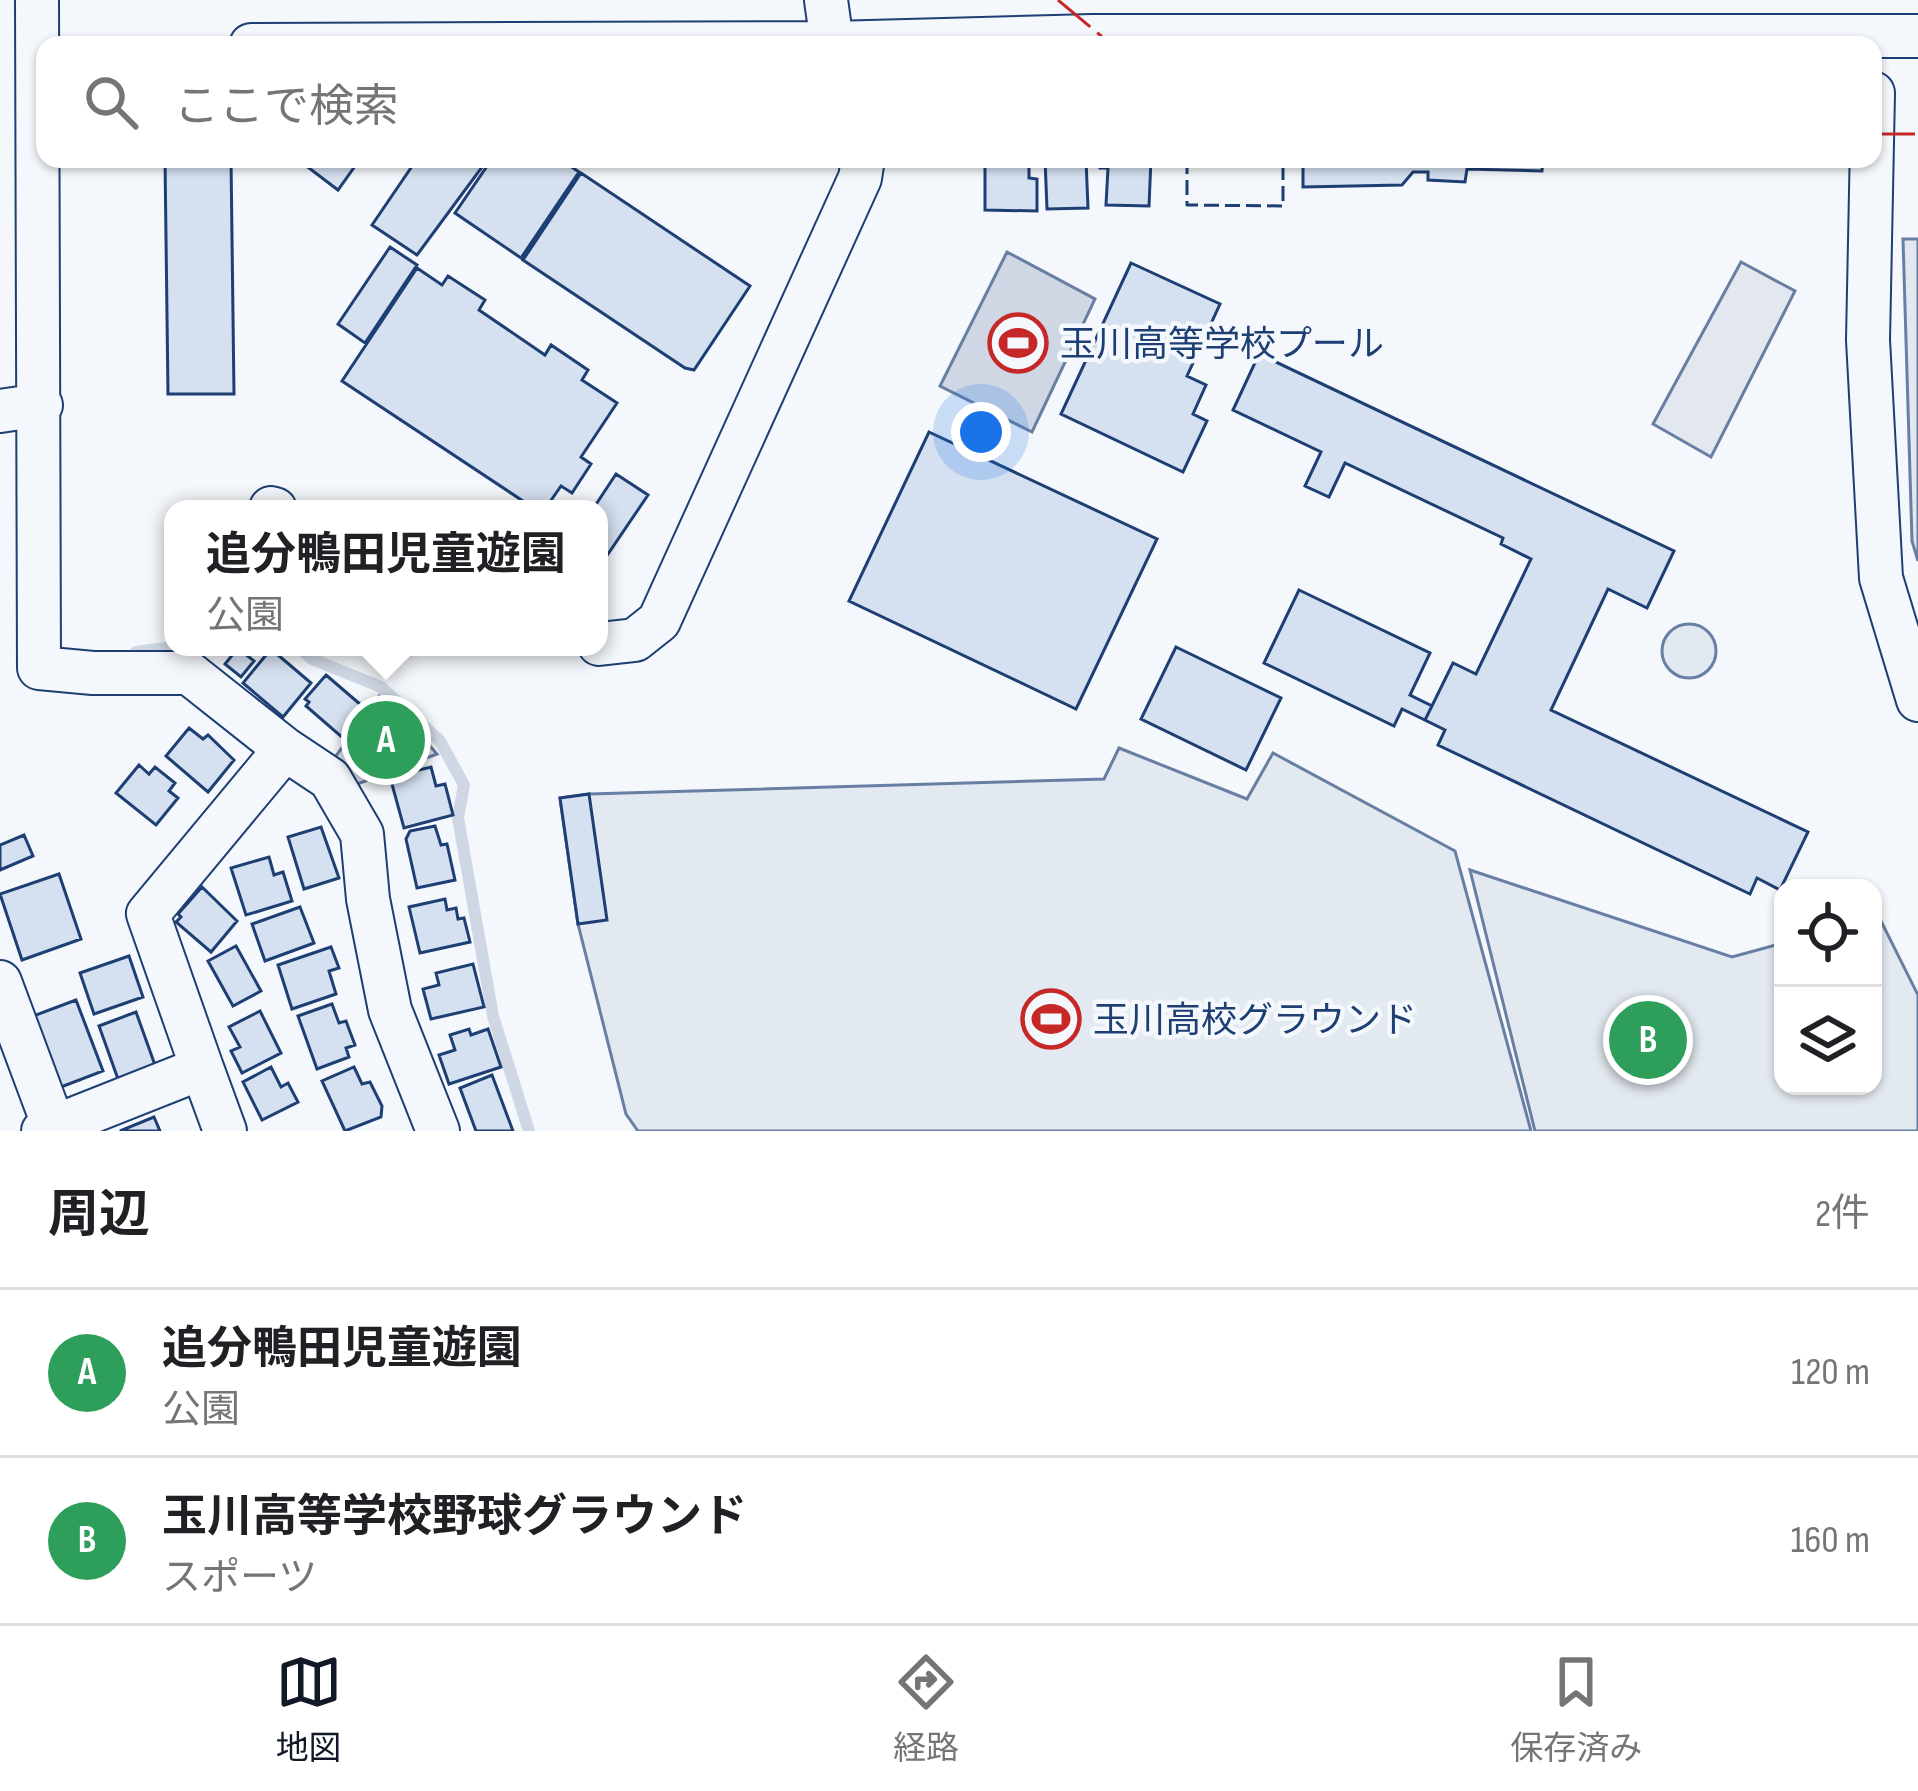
<!DOCTYPE html>
<html lang="ja">
<head>
<meta charset="utf-8">
<style>
	:root { --surface:#fff; --page:#f6f6f6; --text:#202124; --muted:#757577; --line:#e0e0e0; --accent:#111827 }
	body { margin:0; font-family:"Sofia Sans Condensed","Noto Sans JP",sans-serif; background:var(--page); color:var(--text) }
	.controls { position:absolute; right:36px; bottom:36px; display:grid; overflow:hidden; border-radius:24px; box-shadow:0 3px 9px #0004 }
	.controls button { width:108px; height:108px; display:grid; place-items:center; padding:0; border:0; border-bottom:3px solid var(--line); background:var(--surface); color:var(--text); font:60px sans-serif }
	.you { position:absolute; left:981px; top:432px; width:42px; height:42px; margin:-30px; border:9px solid #fff; border-radius:50%; background:#1a73e8; box-shadow:0 0 0 18px #1a73e833 }
	.badge { display:grid; place-items:center; width:78px; height:78px; border-radius:50%; background:var(--accent); color:#fff; font-size:39px; font-weight:700 }
	.pin { position:absolute; translate:-50% -50%; border:6px solid #fff; box-shadow:0 3px 12px #0006 }
	.popup { position:absolute; left:164px; top:500px; width:444px; height:156px; box-sizing:border-box; display:grid; place-content:center; border-radius:24px; background:var(--surface); filter:drop-shadow(0 3px 9px #0005); font-size:39px; white-space:nowrap; color:var(--muted) }
	.popup b { font-size:45px; color:var(--text) }
	.popup::after { content:''; position:absolute; left:50%; top:100%; margin-left:-24px; border:24px solid transparent; border-top-color:var(--surface) }
	.list { margin:0; padding:0; list-style:none }
	h2 { display:flex; justify-content:space-between; align-items:center; height:156px; margin:0; padding:0 48px; font-size:51px }
	h2 small { font-size:39px; font-weight:400; color:var(--muted) }
	.list li { display:grid; grid-template-columns:78px 1fr auto; gap:36px; align-items:center; box-sizing:border-box; height:168px; padding:0 48px; border-top:3px solid var(--line) }
	.list b { display:block; font-size:45px; white-space:nowrap }
	.list p { margin:0; font-size:39px; white-space:nowrap; color:var(--muted) }
	.list em { font-size:39px; font-style:normal; color:var(--muted) }
	.icon { flex:none; width:66px; height:66px; fill:none; stroke:currentColor; stroke-width:2; stroke-linecap:round; stroke-linejoin:round }
	.map { position:relative; flex:none; width:1918px; height:1131px; overflow:hidden }
	.search { position:absolute; background:var(--surface); box-shadow:0 3px 9px #0004; left:36px; right:36px; top:36px; height:132px; display:flex; align-items:center; gap:30px; box-sizing:border-box; padding:0 42px; border-radius:24px; color:var(--muted); font-size:45px }
	.sheet { height:492px; background:var(--surface) }
	nav { display:flex; justify-content:space-around; align-items:center; box-sizing:border-box; height:168px; border-top:3px solid var(--line); background:var(--surface); font-size:33px; color:var(--muted) }
	nav a { display:grid; justify-items:center; gap:6px }
	nav .on { color:var(--accent) }
	.map>svg:first-child { display:block }
	.green { fill:#e3e9f0; stroke:#687fa3; stroke-width:3 }
	.parking { fill:#e3e8f0; stroke:#687fa3; stroke-width:3 }
	.water { fill:#cfd7e4; stroke:#687fa3; stroke-width:3 }
	.lines { fill:none; stroke-linecap:round; stroke-linejoin:round }
	.stream { stroke:#cfd7e4; stroke-width:12 }
	.building { fill:#d5e0f0; stroke:#1d3f73; stroke-width:3 }
	.minor-casing { stroke:#1d3f73; stroke-width:46 }
	.minor { stroke:#f4f7fb; stroke-width:42 }
	.fence { stroke:#1d3f73; stroke-width:3; stroke-dasharray:15 6; stroke-linecap:butt }
	.power { stroke:#c62828; stroke-width:3; stroke-dasharray:42 9 6 9; stroke-linecap:butt }
	.labels { text-anchor:middle; stroke-width:9; stroke-linejoin:round; paint-order:stroke }
	.poi-label { font-size:36px; fill:#1d3f73; stroke:#f4f7fb; text-anchor:start }
</style>
</head>
<body>
<div class="map">
<svg width="1918" height="1131" viewBox="0 0 1918 1131">
	<rect width="100%" height="100%" fill="#f4f7fb"/>
	<path class="green" d="M1662 651a27 27 0 1 1 54 0a27 27 0 1 1-54 0Z
		M379 696 412 725 437 754 352 786 331 763Z
		M1119 748 1247 799 1273 753 1455 851 1531 1131H638L626 1114 578 924 560 798 589 794 1104 779Z
		M1470 870 1732 957 1783 943V1086H1873V919L1879 917 1918 995V1131H1535Z"/>
	<path class="parking" d="M1903 239H1918V561L1912 541Z
		M1741 262 1795 291 1711 457 1653 424Z"/>
	<path class="water" d="M1007 252 1095 299 1032 432 940 386Z"/>
	<g class="lines">
		<path class="stream" d="M298 647 312 659 381 687 440 741 464 785 458 818 493 1016 529 1131
			M136 652 173 647"/>
	</g>
	<path class="building" d="M165 159H231L234 394H168Z
		M303 159H360L338 190 301 162Z
		M417 159H488L417 255 372 225Z
		M492 159H560L579 172 521 258 455 213Z
		M985 159 1029 162V178L1037 179V211L985 210Z
		M1045 159H1086L1088 208 1047 209Z
		M1100 159H1151L1149 206 1106 205 1108 168H1100Z
		M1303 159H1543L1542 171 1467 169 1465 182 1428 180V172H1413L1402 185 1303 187Z
		M581 173 750 286 694 370 685 368 523 260Z
		M390 247 417 265 365 343 338 324Z
		M1131 263 1220 304 1187 376 1206 385 1193 414 1207 421 1183 472 1061 414Z
		M417 268 442 285 448 276 485 300 479 310 545 355 551 345 588 370 582 380 617 403 581 457 591 464 572 493 561 486 545 509H535L342 381Z
		M1259 354 1674 551 1647 608 1608 589 1551 710 1808 832 1780 890 1757 878 1750 894 1438 745 1445 730 1425 720 1453 663 1476 674 1531 559 1501 544 1503 538 1345 463 1329 497 1305 486 1321 452 1233 410Z
		M929 432 1157 539 1076 709 849 601Z
		M616 474 648 495 606 557 599 552V509H593Z
		M1299 590 1430 653 1410 695 1432 706 1425 720 1402 709 1394 726 1264 663Z
		M1176 647 1281 698 1246 770 1141 719Z
		M238 648 254 661 241 677 225 664Z
		M271 649 311 683 283 717 243 683Z
		M326 675 368 711 344 739 306 706 309 702 305 699Z
		M189 728 203 739 208 735 234 760 208 792 166 756Z
		M139 765 149 774 155 767 175 783 169 791 178 798 156 825 116 793Z
		M431 767 436 786 445 784 453 815 404 828 390 777Z
		M589 794 607 920 578 924 560 798Z
		M435 826 441 845 447 844 455 880 417 888 406 839 410 831Z
		M321 827 339 878 304 889 288 837Z
		M24 835 33 856 0 870V845Z
		M269 857 274 875 283 872 292 901 246 915 231 868Z
		M59 874 81 939 22 960 0 894Z
		M202 887 237 921 211 952 176 922 181 917 178 914Z
		M445 899 447 910 456 908 458 919 464 918 470 942 420 953 409 907Z
		M300 907 314 943 265 961 252 924Z
		M236 946 261 991 233 1006 208 961Z
		M331 947 339 968 329 971 336 994 292 1009 278 965Z
		M129 956 143 997 94 1014 80 973Z
		M473 964 484 1007 431 1019 423 989 439 985 436 973Z
		M76 1000 103 1071 61 1087 33 1016Z
		M332 1004 339 1023 346 1021 355 1045 346 1048 349 1057 317 1069 298 1016Z
		M260 1011 281 1053 242 1073 231 1051 240 1047 229 1027Z
		M136 1012 155 1065 118 1079 99 1026Z
		M469 1029 471 1035 488 1029 501 1067 449 1084 439 1055 455 1050 450 1035Z
		M271 1067 281 1087 288 1083 298 1102 262 1120 243 1082Z
		M354 1067 362 1084 370 1082 382 1106 381 1117 345 1131 322 1081Z
		M492 1075 513 1131H476L460 1088Z
		M154 1117 160 1131H120Z"/>
	<g class="lines">
		<g class="minor-casing">
			<path id="minor" d="M37 0 39 668 93 673H189L285 749 330 779 362 834 368 899 390 1010 438 1131
				M826 0 832 43
				M251 45 832 43 1092 36H1918
				M1873 93 1868 340 1881 578 1918 700
				M0 411 41 405
				M271 508 275 509
				M599 644 635 640 659 621 860 178 863 159
				M0 982 54 1127
				M202 1068 148 914 285 749
				M43 1131 202 1068 225 1131"/>
		</g>
		<use href="#minor" class="minor"/>
		<path class="fence" d="M1187 159V205L1283 206V159"/>
		<path class="power" d="M1058 0 1112 45
			M1873 134H1918"/>
	</g>
	<defs>
		<g id="stadium-ring" transform="scale(3)"><circle r="9.5" fill="#f4f7fb" stroke="#c62828" stroke-width="1.5"/><path d="M0-5a6.5 5 0 1 0 0 10a6.5 5 0 1 0 0-10ZM-3.5-1.8h7v3.6h-7Z" fill="#c62828"/></g>
	</defs>
	<g fill-rule="evenodd">
		<use href="#stadium-ring" x="1018" y="343"/>
		<use href="#stadium-ring" x="1051" y="1019"/>
	</g>
	<g class="labels">
		<g class="poi-label">
			<text x="1060" y="356">玉川高等学校プール</text>
			<text x="1093" y="1032">玉川高校グラウンド</text>
		</g>
	</g>
</svg>
<div class="controls">
<button><svg class="icon" aria-label="locate" viewBox="0 0 24 24"><circle cx="12" cy="12" r="6"/><path d="M12 2v4M12 18v4M2 12h4M18 12h4"/></svg></button>
<button><svg class="icon" aria-label="layers" viewBox="0 0 24 24"><path d="M12 4l9 5-9 5-9-5zM3 14l9 5 9-5"/></svg></button>
</div>
<div class="you"></div>
<div class="pin badge" style="left:386px;top:740px;background:#2e9e5b">A</div>
<div class="popup"><b>追分鴨田児童遊園</b>公園</div>
<div class="pin badge" style="left:1648px;top:1040px;background:#2e9e5b">B</div>
<div class="search"><svg class="icon" aria-label="search" viewBox="0 0 24 24"><circle cx="10" cy="10" r="6"/><path d="M15 15l6 6"/></svg>ここで検索</div>
</div>
<section class="sheet">
<h2>周辺<small>2件</small></h2>
<ul class="list">
<li><span class="badge" style="background:#2e9e5b">A</span><div><b>追分鴨田児童遊園</b><p>公園</p></div><em>120 m</em></li>
<li><span class="badge" style="background:#2e9e5b">B</span><div><b>玉川高等学校野球グラウンド</b><p>スポーツ</p></div><em>160 m</em></li>
</ul>
</section>
<nav>
<a class="on"><svg class="icon" aria-label="map" viewBox="0 0 24 24"><path d="M3 6l6-2 6 2 6-2v14l-6 2-6-2-6 2zM9 4v14M15 6v14"/></svg>地図</a>
<a><svg class="icon" aria-label="directions" viewBox="0 0 24 24"><path d="M12 3l9 9-9 9-9-9zM9 14v-3h6M13 9l2 2-2 2"/></svg>経路</a>
<a><svg class="icon" aria-label="saved" viewBox="0 0 24 24"><path d="M7 4h10v16l-5-4-5 4z"/></svg>保存済み</a>
</nav>
</body>
</html>
